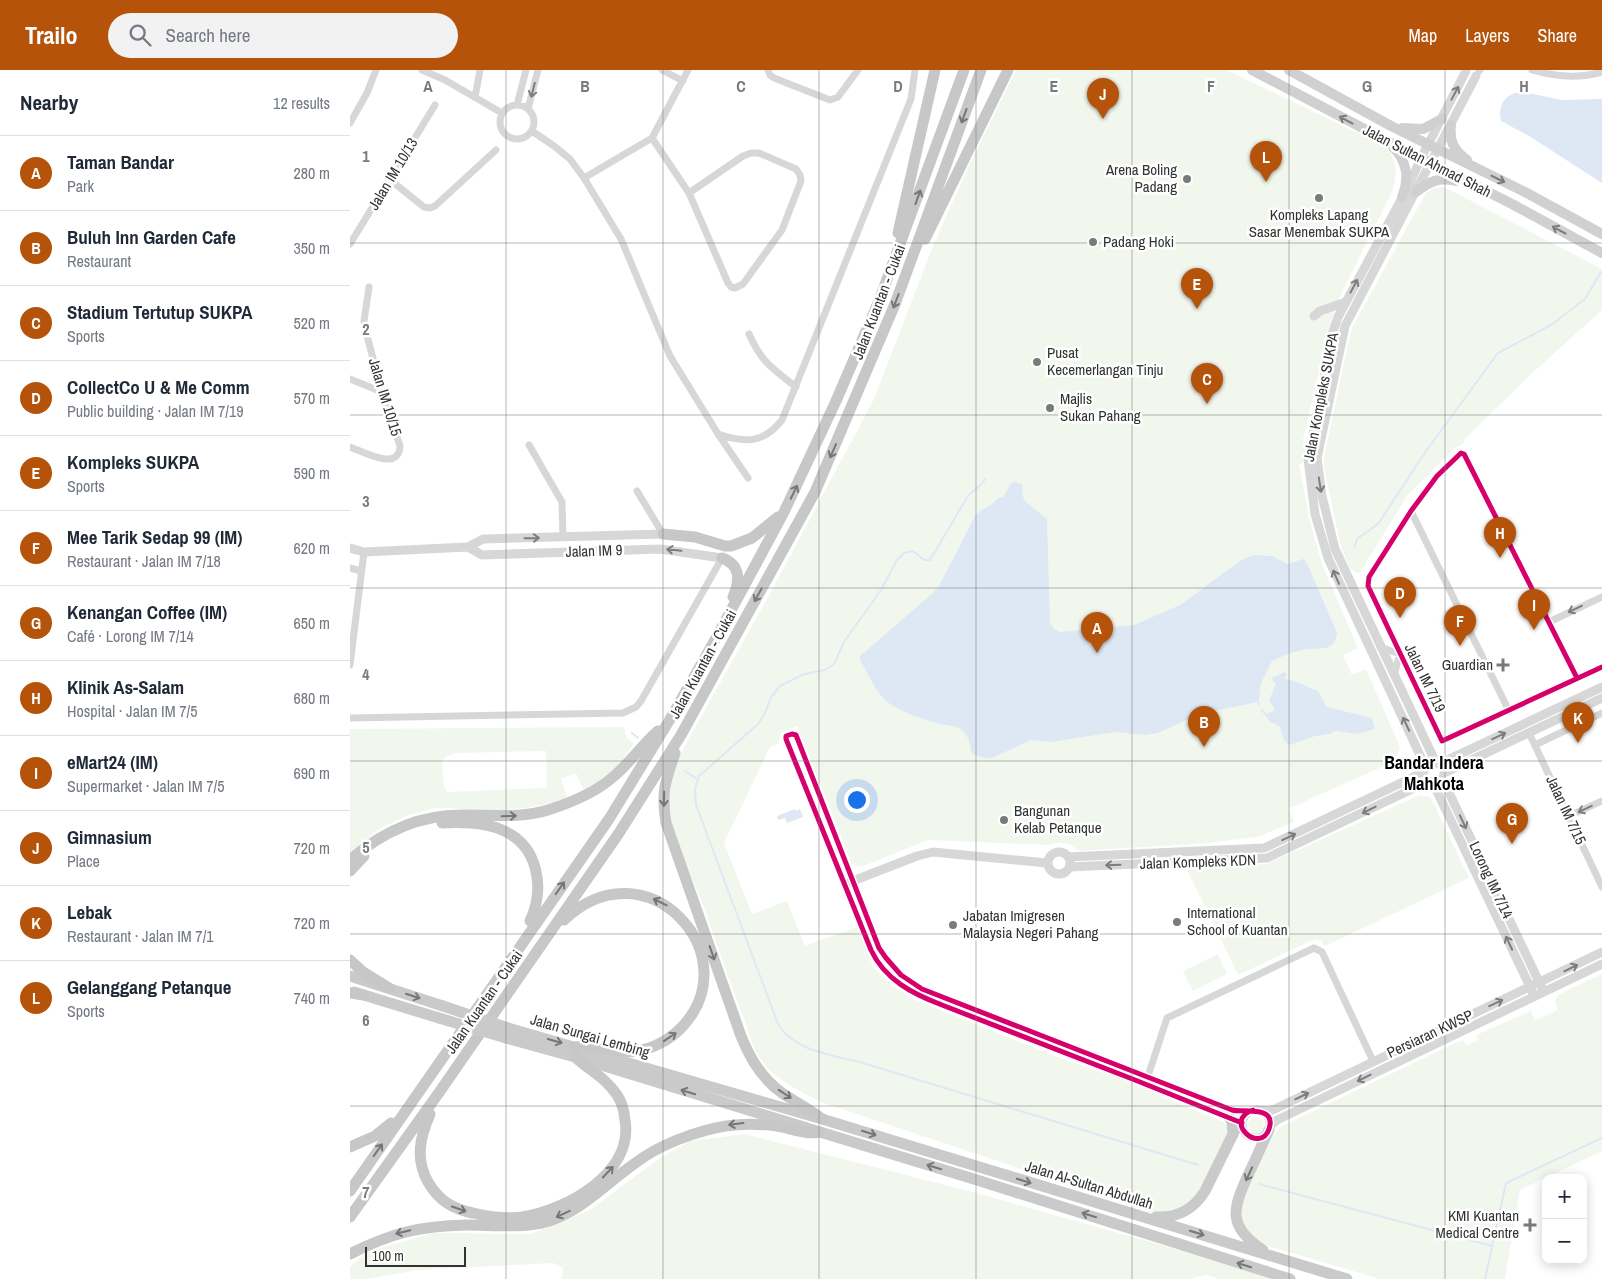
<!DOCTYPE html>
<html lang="en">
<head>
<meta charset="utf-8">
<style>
	:root { --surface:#fff; --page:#f2f2f3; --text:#1f2937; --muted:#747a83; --line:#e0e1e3; --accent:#b45309 }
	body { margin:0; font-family:"Archivo Narrow",sans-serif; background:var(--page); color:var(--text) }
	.controls { position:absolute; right:15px; bottom:15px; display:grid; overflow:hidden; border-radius:10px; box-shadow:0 2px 12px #0003 }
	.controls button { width:45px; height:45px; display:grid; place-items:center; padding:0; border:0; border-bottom:1px solid var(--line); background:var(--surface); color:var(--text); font:25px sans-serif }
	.scale { position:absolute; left:15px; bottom:12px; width:101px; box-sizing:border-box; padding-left:5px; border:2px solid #333; border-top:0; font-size:14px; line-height:18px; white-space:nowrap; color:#333; -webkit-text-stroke:4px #fff; paint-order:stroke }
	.you { position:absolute; left:506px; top:729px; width:18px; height:18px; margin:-12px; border:4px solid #fff; border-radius:50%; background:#1a73e8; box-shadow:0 0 0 8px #1a73e833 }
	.badge { display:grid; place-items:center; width:32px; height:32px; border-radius:50%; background:var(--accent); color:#fff; font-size:16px; font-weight:700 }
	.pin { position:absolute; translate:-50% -41px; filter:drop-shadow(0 1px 2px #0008) }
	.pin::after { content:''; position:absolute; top:26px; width:18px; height:15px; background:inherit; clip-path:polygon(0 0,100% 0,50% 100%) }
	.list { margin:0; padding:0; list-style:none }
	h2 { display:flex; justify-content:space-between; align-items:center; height:65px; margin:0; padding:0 20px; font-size:21px }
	h2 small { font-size:16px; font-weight:400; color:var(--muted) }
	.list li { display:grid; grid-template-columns:32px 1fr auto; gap:15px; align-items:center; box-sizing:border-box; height:75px; padding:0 20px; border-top:1px solid var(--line) }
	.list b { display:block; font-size:19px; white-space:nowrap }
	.list p { margin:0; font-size:16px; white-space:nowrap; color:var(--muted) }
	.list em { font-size:16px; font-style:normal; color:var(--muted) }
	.icon { flex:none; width:28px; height:28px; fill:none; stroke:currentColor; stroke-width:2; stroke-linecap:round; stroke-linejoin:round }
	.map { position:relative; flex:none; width:1252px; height:1209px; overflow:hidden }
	header { display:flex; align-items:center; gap:30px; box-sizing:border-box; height:70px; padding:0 25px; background:var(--accent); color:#fff }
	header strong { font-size:24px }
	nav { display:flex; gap:28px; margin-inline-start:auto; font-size:18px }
	.search { width:350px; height:45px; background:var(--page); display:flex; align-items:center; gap:12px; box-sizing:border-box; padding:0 18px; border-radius:28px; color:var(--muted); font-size:19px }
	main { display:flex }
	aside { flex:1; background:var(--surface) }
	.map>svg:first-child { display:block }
	.green { fill:#f2f7ee; fill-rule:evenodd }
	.water { fill:#dde8f4 }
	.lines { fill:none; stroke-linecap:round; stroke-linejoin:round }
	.stream { stroke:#dde8f4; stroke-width:2 }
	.minor { stroke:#d7d7d7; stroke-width:7 }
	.tertiary { stroke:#d7d7d7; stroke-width:9 }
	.secondary { stroke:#d0d0d0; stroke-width:10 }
	.primary { stroke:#cacaca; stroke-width:11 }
	.trunk { stroke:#c7c7c7; stroke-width:11 }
	.primary-bridge { stroke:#cacaca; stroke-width:11 }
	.cycleway-casing { stroke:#fff; stroke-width:8 }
	.cycleway { stroke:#d6006c; stroke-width:5 }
	.oneway { stroke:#7d7d7d }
	.oneway2 { stroke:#767676 }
	.oneway3 { stroke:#7a7a7a }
	.oneway4 { stroke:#777 }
	.grid { fill:none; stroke:#7a7a7a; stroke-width:1; stroke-opacity:0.55 }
	.poi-dot { fill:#7a7a7a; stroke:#fff; stroke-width:2 }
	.labels { text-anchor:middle; stroke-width:5; stroke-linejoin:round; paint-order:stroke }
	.street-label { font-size:15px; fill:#333; stroke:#fff }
	.poi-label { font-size:15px; fill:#333; stroke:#fff; text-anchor:start }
	.quarter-label { font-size:18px; font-weight:bold; fill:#000; stroke:#fff }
	.grid-label { font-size:16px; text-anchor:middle; font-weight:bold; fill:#7a7a7a; stroke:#fff; stroke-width:5; stroke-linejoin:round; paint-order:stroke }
</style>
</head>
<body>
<header>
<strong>Trailo</strong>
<div class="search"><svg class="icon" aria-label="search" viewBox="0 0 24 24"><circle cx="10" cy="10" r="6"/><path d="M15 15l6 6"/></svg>Search here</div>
<nav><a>Map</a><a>Layers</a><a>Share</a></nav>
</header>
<main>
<aside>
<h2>Nearby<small>12 results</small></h2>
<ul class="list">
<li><span class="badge">A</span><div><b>Taman Bandar</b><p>Park</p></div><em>280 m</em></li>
<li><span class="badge">B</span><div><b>Buluh Inn Garden Cafe</b><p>Restaurant</p></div><em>350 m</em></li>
<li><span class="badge">C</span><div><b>Stadium Tertutup SUKPA</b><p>Sports</p></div><em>520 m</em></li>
<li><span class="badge">D</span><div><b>CollectCo U &amp; Me Comm</b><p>Public building · Jalan IM 7/19</p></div><em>570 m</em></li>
<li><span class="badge">E</span><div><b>Kompleks SUKPA</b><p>Sports</p></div><em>590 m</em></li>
<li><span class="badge">F</span><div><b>Mee Tarik Sedap 99 (IM)</b><p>Restaurant · Jalan IM 7/18</p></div><em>620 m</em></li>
<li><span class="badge">G</span><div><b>Kenangan Coffee (IM)</b><p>Café · Lorong IM 7/14</p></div><em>650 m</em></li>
<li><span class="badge">H</span><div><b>Klinik As-Salam</b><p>Hospital · Jalan IM 7/5</p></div><em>680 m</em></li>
<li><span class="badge">I</span><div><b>eMart24 (IM)</b><p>Supermarket · Jalan IM 7/5</p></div><em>690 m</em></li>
<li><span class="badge">J</span><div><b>Gimnasium</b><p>Place</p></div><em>720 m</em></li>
<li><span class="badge">K</span><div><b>Lebak</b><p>Restaurant · Jalan IM 7/1</p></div><em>720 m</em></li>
<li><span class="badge">L</span><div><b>Gelanggang Petanque</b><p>Sports</p></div><em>740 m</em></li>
</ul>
</aside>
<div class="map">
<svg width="1252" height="1209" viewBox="0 0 1252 1209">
	<rect width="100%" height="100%" fill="#fff"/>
	<path class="green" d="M666 0H877L1033 75C1048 88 1048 105 1042 122L988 230 982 248 953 370 958 373 953 393 949 394 959 448 972 494 1008 578 993 585 1002 605 1016 599 1050 677 1045 691 938 739 944 752 907 767 857 773 729 781C719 773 712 771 700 775L578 770 511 797 502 794 447 656 431 663 429 673 420 677 374 773 402 844 437 831 455 876 507 857 524 898 543 916 563 929 713 989 767 1008 874 1052 876 1055 878 1064 848 1124C837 1138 820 1141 803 1143L471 1032C449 1021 421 1008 408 985 401 974 398 959 393 946 379 910 366 872 353 835 343 809 328 780 321 754 316 732 321 711 327 690L422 520 524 329 583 176 616 102Z
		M1092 117 1102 121 1252 199V240L1178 307 1115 369 1113 374 1105 378 1057 426 1009 504 1000 499 991 477 974 398V388L998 274 1002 258 1073 128C1077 120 1083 118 1092 117Z
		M274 657 277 668 284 673C268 699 259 705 234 721L226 703 211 709 218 729 182 737 153 740 85 738 56 746 29 759 0 783V659ZM196 681 197 718 97 722 94 718 92 691 97 686 106 683Z
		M1070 725 1080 727 1083 732 1119 808 979 874 974 876 972 871 965 869 888 905 837 800 916 794Z
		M868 884 877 904 843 921 833 901Z
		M1252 904V1081L1170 1120 1155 1209H1030L918 1176 905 1170 896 1159 890 1146V1131L918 1073 930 1057 1101 975 1113 970 1116 976 1128 970 1126 965 1181 941 1185 950 1208 940 1205 931 1208 925Z
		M898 1055a8 8 0 1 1 16 0a8 8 0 1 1-16 0Z
		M394 1064 619 1121 872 1192 921 1209H870L856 1205 840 1209H212L213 1198 203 1193 68 1200 16 1209H0V1197L17 1182 83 1163 181 1164 240 1140 310 1088 341 1071Z"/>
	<path class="water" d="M1165 23H1178L1212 30 1252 29V113L1179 66 1151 51C1148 39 1152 27 1165 23Z
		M664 412 672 414 673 427 676 432 697 449 700 553 704 559 710 562 784 555 830 535 890 491 903 485 922 486 938 494 953 489 956 491 987 563C984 585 966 576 952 580 942 582 931 587 922 591L911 613 909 630 908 632 849 644 808 663 795 665 765 662 701 672 681 670 642 688C635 689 627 687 621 682 621 675 618 666 613 661 607 655 598 656 591 654 575 650 557 644 543 636 528 627 521 610 513 595L510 591V586L583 523 589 516 626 444 642 434 648 428 654 427 660 414Z
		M935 602 937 605 935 607V609L944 611 968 621 977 637 1022 648 1025 658 1022 660 1007 664 985 661 980 664 965 666 940 675C933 673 932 663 930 657 925 652 915 653 917 644L925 640 919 630 926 614 922 609 923 607Z
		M445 739 446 741 450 739 453 747 437 753 435 748 428 750 427 746Z"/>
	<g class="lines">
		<path class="stream" d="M635 409C631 417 623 420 618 426L580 490H574L563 481 554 483 547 490 531 520 494 572 484 594 475 600 454 604 430 616 421 627 415 643 408 654 349 706 345 719 346 735 428 954C445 982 483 985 513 993L848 1095
			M1005 476 1007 469 1028 454 1076 381 1148 283 1201 255 1235 229 1251 202
			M908 632 909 635
			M912 640 917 646
			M282 663 288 668
			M335 701 347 709
			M909 1114 1142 1176
			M1135 1209 1156 1113 1252 1068"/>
		<path class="minor" d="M72 0 95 10 152 43
			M312 0 333 11
			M418 0 420 5 424 8 480 30 488 27 508 0
			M1182 0C1206 7 1228 9 1252 2
			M1129 1 1130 0
			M125 27 130 0
			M150 52a17 17 0 1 1 34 0a17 17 0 1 1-34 0Z
			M167 35 176 0
			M178 39 188 0
			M0 53 17 23 26 0
			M182 61 204 76 220 89 234 108 271 169 320 286 368 364 398 408
			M302 68 339 123 378 213 381 217 385 218 393 214 432 160 451 111 450 105 446 99 409 83H401L393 86 339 123
			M234 108 302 68 338 0
			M39 109 74 137 80 138 85 136 146 80
			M0 174 85 35
			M399 264C412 293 422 298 446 317
			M0 309 32 322
			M368 364C395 373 413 374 432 350L561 29 565 0
			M179 375 212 432 213 467
			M0 377C14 382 49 402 50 376L32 322 16 262 14 251 19 217
			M287 421 313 464
			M1061 441 1159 641
			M0 498 11 501
			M1199 552 1252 527
			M1030 577 1050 584 1044 605
			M0 595 14 482
			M1227 608 1114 384 1111 383 1087 406 1061 441 1019 507 1018 516 1092 671 1252 597
			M0 648 273 643 286 637 291 631 372 488
			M1179 663 1252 817
			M1185 675 1252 643
			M1219 746 1252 731
			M798 1006 817 948 964 878 972 882 1023 991
			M882 1049 592 935C563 924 535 910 521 880L436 669V666L442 664 446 665 529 878 536 888 551 905 572 919 882 1040 891 1042 903 1040"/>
		<path class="tertiary" d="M964 246 970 241 996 232
			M118 477 132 485 310 479 372 488
			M0 478 14 482 118 477 133 469 313 464
			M1086 693 985 479 972 426 967 388 995 256 1126 6
			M1089 694 1252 617
			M1076 698 978 488 965 444 958 389 983 262 988 247 1058 117 1071 88 1116 1
			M1094 703 1252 628
			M1092 708 1192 918
			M1083 713 1182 921
			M698 793a11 11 0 1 1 22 0a11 11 0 1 1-22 0Z
			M718 787 914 778 1074 702
			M719 797 917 788 1079 711
			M495 814 567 786 583 782 697 793
			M892 1054a14 14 0 1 1 28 0a14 14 0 1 1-28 0Z
			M907 1040 919 1041 925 1039 1252 882
			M920 1056 927 1050 1252 894"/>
		<path class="secondary" d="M902 0 1043 74 1162 134 1252 183
			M939 0 1041 56 1175 122 1252 164
			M1101 55C1099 72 1104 80 1117 90
			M1052 58 1073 59 1092 49
			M1042 76C1057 91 1060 107 1052 127
			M1066 122C1080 111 1089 107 1106 111"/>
		<path class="primary" d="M0 906 93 936
			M4 922 89 948
			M158 958 472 1049 997 1209
			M156 968 225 987 627 1110 940 1209
			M879 1047 882 1052 883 1065
			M806 1147C827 1148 844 1139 855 1121L886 1058 891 1055
			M913 1180C876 1156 883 1138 899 1103 906 1089 912 1074 919 1060"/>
		<path class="trunk" d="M548 163 585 0
			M575 169 658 0
			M313 464 345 467 375 476H381L402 468 428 447
			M372 488C391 495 390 510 383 527
			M325 683C315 712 311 723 316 753L391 966C400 989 412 1009 432 1023 445 1032 460 1039 472 1049
			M92 753C111 752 134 752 152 760 189 775 195 819 180 851
			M0 790C32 762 68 745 111 745 140 744 169 749 198 740 220 733 245 723 263 707 279 694 292 675 308 661
			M0 801 14 786
			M214 850C297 771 402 887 330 959 319 970 302 979 287 981 265 984 244 975 223 977
			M0 890 13 902 39 918
			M0 923 14 925
			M80 1044C70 1067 65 1089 78 1112 89 1131 103 1139 123 1143 140 1147 156 1149 172 1147 217 1140 284 1103 275 1050 274 1041 272 1032 267 1025 255 1007 240 1001 225 987
			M0 1077 25 1066 41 1053
			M0 1121 259 749 319 651 365 570 434 442 486 331 529 231 614 0
			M0 1147 88 1024 269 763 331 665 465 422 545 234 631 0
			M0 1184C41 1163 70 1156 116 1155 142 1155 167 1158 192 1153 229 1144 254 1115 284 1094 297 1084 312 1076 327 1070 363 1056 390 1051 427 1056 441 1058 455 1065 469 1062"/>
		<path class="primary-bridge" d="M93 936 158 958
			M89 948 156 968"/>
		<g class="cycleway-casing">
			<path id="cycleway" d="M1227 608 1114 384 1111 383 1087 406 1061 441 1019 507 1018 516 1092 671 1252 597
				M892 1053 785 1010 592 935C563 924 535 910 521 880L436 669V666L442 664 446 665 529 878 536 888 551 905 572 919 882 1040C893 1043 927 1035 919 1059 910 1085 872 1051 903 1040"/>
		</g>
		<use href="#cycleway" class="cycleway"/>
	</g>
	<defs><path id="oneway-shaft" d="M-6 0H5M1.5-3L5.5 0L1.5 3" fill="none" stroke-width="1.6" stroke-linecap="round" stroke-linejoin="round" transform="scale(1.25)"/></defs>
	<g class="oneway">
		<use href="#oneway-shaft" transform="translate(183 20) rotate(104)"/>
		<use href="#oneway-shaft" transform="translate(1105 23) rotate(-62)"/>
		<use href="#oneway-shaft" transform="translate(1004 216) rotate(-62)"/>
		<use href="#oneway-shaft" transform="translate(970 415) rotate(81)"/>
		<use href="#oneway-shaft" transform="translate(182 468) rotate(-1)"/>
		<use href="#oneway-shaft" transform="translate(324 480) rotate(-174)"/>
		<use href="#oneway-shaft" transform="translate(986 507) rotate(-114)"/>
		<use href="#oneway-shaft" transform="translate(1225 539) rotate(155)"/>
		<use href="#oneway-shaft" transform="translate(1056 654) rotate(-115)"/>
		<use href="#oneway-shaft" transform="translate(1149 666) rotate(-25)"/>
		<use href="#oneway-shaft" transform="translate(1235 739) rotate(155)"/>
		<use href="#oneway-shaft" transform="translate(1019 740) rotate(154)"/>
		<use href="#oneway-shaft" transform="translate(1113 752) rotate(65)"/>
		<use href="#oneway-shaft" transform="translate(939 767) rotate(-25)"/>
		<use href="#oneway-shaft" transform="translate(763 795) rotate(178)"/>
		<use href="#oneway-shaft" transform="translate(1159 873) rotate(-115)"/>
		<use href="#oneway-shaft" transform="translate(1221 898) rotate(-26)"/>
		<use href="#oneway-shaft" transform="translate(1146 933) rotate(-25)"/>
		<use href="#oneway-shaft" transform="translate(1014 1008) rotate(154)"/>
		<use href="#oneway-shaft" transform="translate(952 1026) rotate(-26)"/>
	</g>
	<g class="oneway2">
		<use href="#oneway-shaft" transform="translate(614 46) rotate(110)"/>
		<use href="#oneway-shaft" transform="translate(568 127) rotate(-70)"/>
		<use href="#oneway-shaft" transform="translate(546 231) rotate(111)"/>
		<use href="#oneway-shaft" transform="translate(483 381) rotate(114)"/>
		<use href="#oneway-shaft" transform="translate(444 422) rotate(-64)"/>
		<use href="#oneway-shaft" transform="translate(408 525) rotate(119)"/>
		<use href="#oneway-shaft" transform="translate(314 729) rotate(91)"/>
		<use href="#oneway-shaft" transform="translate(159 746) rotate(-2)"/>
		<use href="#oneway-shaft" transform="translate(210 818) rotate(-55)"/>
		<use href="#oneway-shaft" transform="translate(310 832) rotate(-154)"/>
		<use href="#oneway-shaft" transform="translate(362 883) rotate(71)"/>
		<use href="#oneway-shaft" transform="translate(320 967) rotate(-34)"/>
		<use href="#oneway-shaft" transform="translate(435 1024) rotate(34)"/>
		<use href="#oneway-shaft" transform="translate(386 1054) rotate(173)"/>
		<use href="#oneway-shaft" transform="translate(28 1080) rotate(-55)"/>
		<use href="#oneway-shaft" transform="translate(258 1102) rotate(-47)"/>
		<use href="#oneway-shaft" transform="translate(109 1139) rotate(19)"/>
		<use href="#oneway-shaft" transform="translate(213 1144) rotate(155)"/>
		<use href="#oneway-shaft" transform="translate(53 1162) rotate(167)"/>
	</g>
	<g class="oneway3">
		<use href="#oneway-shaft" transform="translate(996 50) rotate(-152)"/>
		<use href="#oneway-shaft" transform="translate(1148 109) rotate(26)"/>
		<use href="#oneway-shaft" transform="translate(1209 160) rotate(-152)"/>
	</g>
	<g class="oneway4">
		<use href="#oneway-shaft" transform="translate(63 926) rotate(18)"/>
		<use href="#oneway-shaft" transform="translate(205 971) rotate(16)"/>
		<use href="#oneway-shaft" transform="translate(338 1022) rotate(-163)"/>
		<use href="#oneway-shaft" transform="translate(519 1063) rotate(17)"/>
		<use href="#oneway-shaft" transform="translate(584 1097) rotate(-163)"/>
		<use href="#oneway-shaft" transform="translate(899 1104) rotate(115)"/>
		<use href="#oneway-shaft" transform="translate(674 1111) rotate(17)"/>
		<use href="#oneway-shaft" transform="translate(739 1145) rotate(-163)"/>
		<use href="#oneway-shaft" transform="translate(847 1163) rotate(17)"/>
		<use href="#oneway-shaft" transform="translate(894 1195) rotate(-163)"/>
	</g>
	<path class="grid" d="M156 0V1209M313 0V1209M469 0V1209M626 0V1209M782 0V1209M939 0V1209M1095 0V1209M0 173H1252M0 345H1252M0 518H1252M0 691H1252M0 864H1252M0 1036H1252"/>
	<g class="poi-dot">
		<circle cx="837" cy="109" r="5"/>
		<circle cx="969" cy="128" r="5"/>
		<circle cx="743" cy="172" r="5"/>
		<circle cx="687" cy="292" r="5"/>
		<circle cx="700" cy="338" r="5"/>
		<path d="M1150.5 587.5h5v5h5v5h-5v5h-5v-5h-5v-5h5z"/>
		<circle cx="654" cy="750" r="5"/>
		<circle cx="827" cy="852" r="5"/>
		<circle cx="603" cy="855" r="5"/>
		<path d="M1177.5 1147.5h5v5h5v5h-5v5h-5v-5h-5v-5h5z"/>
	</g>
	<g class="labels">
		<g class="street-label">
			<text transform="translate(1077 91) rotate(27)" y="5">Jalan Sultan Ahmad Shah</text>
			<text transform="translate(43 104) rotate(-59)" y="5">Jalan IM 10/13</text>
			<text transform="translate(529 232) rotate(-69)" y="5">Jalan Kuantan - Cukai</text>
			<text transform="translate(35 327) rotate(73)" y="5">Jalan IM 10/15</text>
			<text transform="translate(971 327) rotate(-79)" y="5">Jalan Kompleks SUKPA</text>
			<text transform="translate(244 481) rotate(-2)" y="5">Jalan IM 9</text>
			<text transform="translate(353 594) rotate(-61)" y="5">Jalan Kuantan - Cukai</text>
			<text transform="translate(1075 608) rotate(64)" y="5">Jalan IM 7/19</text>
			<text transform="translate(1216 740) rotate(65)" y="5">Jalan IM 7/15</text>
			<text transform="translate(848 792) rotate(-2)" y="5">Jalan Kompleks KDN</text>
			<text transform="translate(1141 810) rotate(65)" y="5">Lorong IM 7/14</text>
			<text transform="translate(134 932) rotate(-55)" y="5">Jalan Kuantan - Cukai</text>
			<text transform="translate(1080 964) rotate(-25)" y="5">Persiaran KWSP</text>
			<text transform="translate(240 966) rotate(16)" y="5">Jalan Sungai Lembing</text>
			<text transform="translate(739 1115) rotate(17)" y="5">Jalan Al-Sultan Abdullah</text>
		</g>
		<g class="poi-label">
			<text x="827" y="105" text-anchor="end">Arena Boling<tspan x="827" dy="17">Padang</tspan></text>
			<text x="969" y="150" text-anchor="middle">Kompleks Lapang<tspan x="969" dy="17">Sasar Menembak SUKPA</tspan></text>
			<text x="753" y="177">Padang Hoki</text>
			<text x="697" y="288">Pusat<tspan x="697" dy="17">Kecemerlangan Tinju</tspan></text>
			<text x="710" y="334">Majlis<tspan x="710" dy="17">Sukan Pahang</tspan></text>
			<text x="1143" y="600" text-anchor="end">Guardian</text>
			<text x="664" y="746">Bangunan<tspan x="664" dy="17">Kelab Petanque</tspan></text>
			<text x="837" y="848">International<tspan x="837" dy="17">School of Kuantan</tspan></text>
			<text x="613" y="851">Jabatan Imigresen<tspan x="613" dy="17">Malaysia Negeri Pahang</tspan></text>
			<text x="1169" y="1151" text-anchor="end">KMI Kuantan<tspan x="1169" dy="17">Medical Centre</tspan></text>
		</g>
		<g class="quarter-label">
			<text x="1084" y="699">Bandar Indera<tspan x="1084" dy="21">Mahkota</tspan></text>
		</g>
	</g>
	<g class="grid-label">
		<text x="78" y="22">A</text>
		<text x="235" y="22">B</text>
		<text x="391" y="22">C</text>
		<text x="548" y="22">D</text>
		<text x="704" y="22">E</text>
		<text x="861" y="22">F</text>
		<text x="1017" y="22">G</text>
		<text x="1174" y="22">H</text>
		<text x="16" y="92">1</text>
		<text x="16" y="265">2</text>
		<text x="16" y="437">3</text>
		<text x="16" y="610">4</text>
		<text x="16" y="783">5</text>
		<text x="16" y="956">6</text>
		<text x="16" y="1128">7</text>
	</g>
</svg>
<div class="controls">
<button>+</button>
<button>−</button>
</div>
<div class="scale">100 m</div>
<div class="you"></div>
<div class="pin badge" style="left:747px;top:583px">A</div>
<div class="pin badge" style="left:854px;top:677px">B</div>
<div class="pin badge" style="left:857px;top:334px">C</div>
<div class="pin badge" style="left:1050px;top:548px">D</div>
<div class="pin badge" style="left:847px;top:239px">E</div>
<div class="pin badge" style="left:1110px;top:576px">F</div>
<div class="pin badge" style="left:1162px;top:774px">G</div>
<div class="pin badge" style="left:1150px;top:488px">H</div>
<div class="pin badge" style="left:1184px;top:560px">I</div>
<div class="pin badge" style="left:753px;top:49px">J</div>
<div class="pin badge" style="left:1228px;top:673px">K</div>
<div class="pin badge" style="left:916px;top:112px">L</div>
</div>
</main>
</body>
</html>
